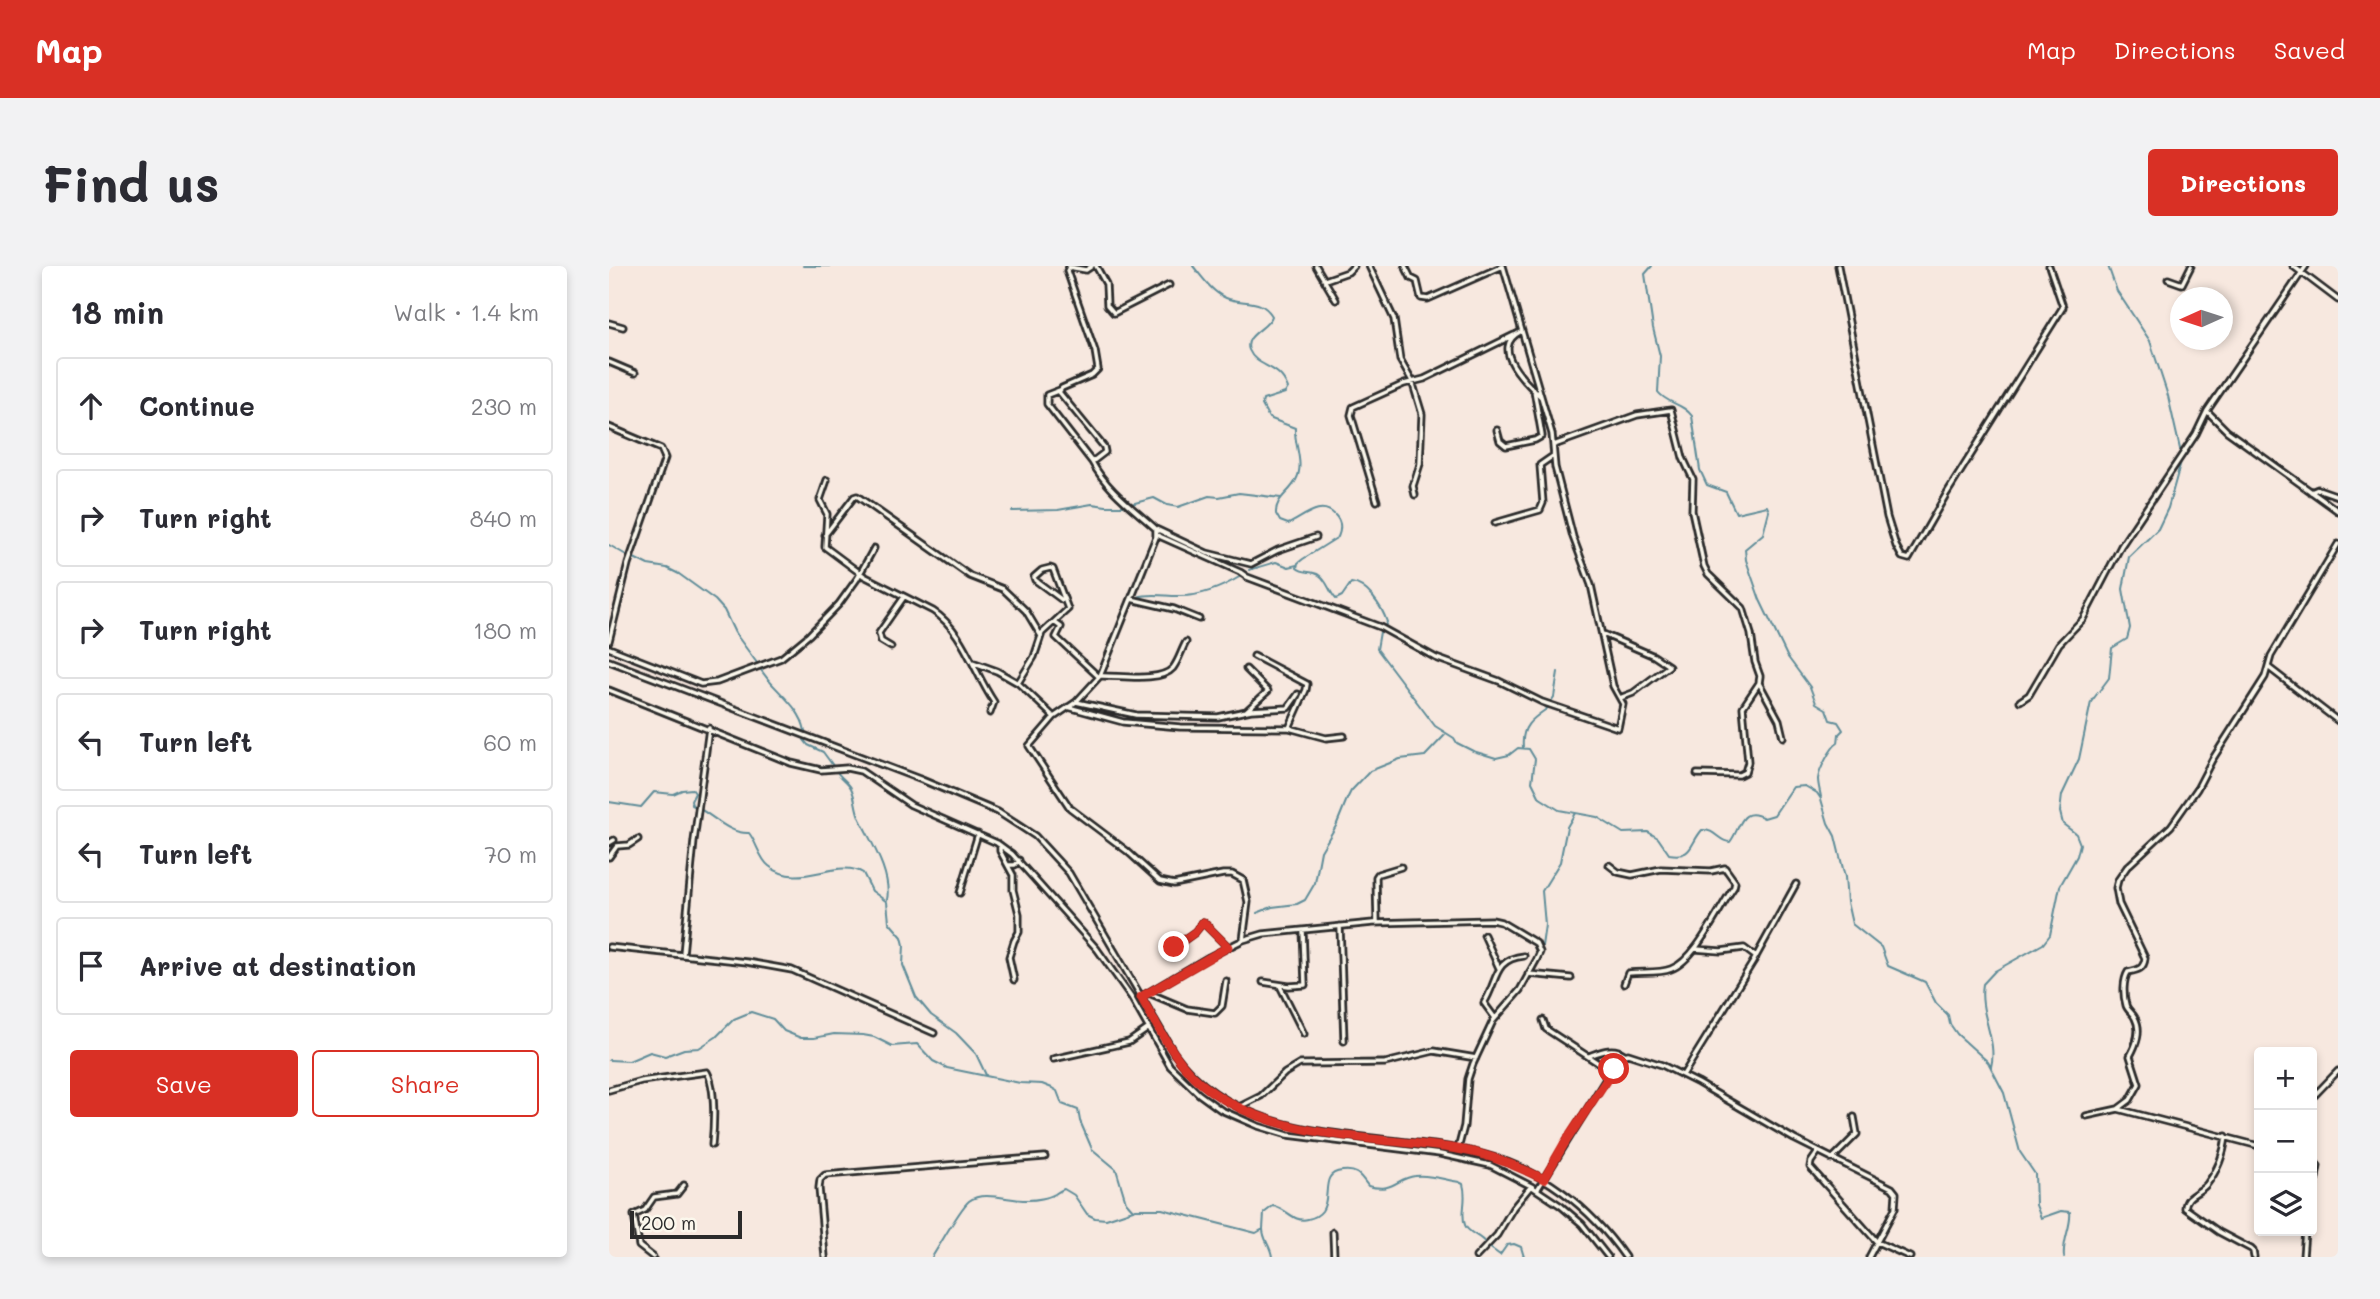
<!DOCTYPE html>
<html lang="en">
<head>
<meta charset="utf-8">
<style>
	:root { --surface:#fff; --page:#f2f2f3; --text:#2b2b33; --muted:#7c7c81; --line:#e1e1e2; --accent:#d93025 }
	body { margin:0; font-family:Mali,sans-serif; background:var(--page); color:var(--text) }
	.controls { position:absolute; right:21px; bottom:21px; display:grid; overflow:hidden; border-radius:7px; box-shadow:0 4px 10px #0003 }
	.controls button { width:63px; height:63px; display:grid; place-items:center; padding:0; border:0; border-bottom:2px solid var(--line); background:var(--surface); color:var(--text); font:35px sans-serif }
	.compass { position:absolute; left:1561px; top:21px; width:63px; height:63px; border-radius:50%; background:var(--surface); box-shadow:0 4px 10px #0003; rotate:267deg }
	.scale { position:absolute; left:21px; bottom:18px; width:112px; box-sizing:border-box; padding-left:7px; border:4px solid #2b2b2b; border-top:0; font-size:19px; line-height:24px; white-space:nowrap; color:#2b2b2b; -webkit-text-stroke:5px #fbf7ec; paint-order:stroke }
	.stop { position:absolute; width:21px; height:21px; margin:-16px; border:5px solid #d93025; border-radius:50%; background:#fff }
	.stop.end { background:#d93025; border-color:#fff; box-shadow:0 2px 7px #0008 }
	.list { margin:0; padding:0; list-style:none }
	h2 { display:flex; justify-content:space-between; align-items:center; height:91px; margin:0; padding:0 28px; font-size:30px }
	h2 small { font-size:23px; font-weight:400; color:var(--muted) }
	.list li { display:grid; grid-template-columns:46px 1fr auto; gap:21px; align-items:center; box-sizing:border-box; height:98px; margin:0 14px 14px; padding:0 14px; border:2px solid var(--line); border-radius:7px }
	.list b { display:block; font-size:26px; white-space:nowrap }
	.list em { font-size:23px; font-style:normal; color:var(--muted) }
	.actions { display:flex; gap:14px; padding:21px 28px }
	.actions a { flex:1; padding:16px 0; border:2px solid var(--accent); border-radius:7px; text-align:center; font-size:24px; color:var(--accent) }
	.actions .main { background:var(--accent); color:#fff }
	.icon { flex:none; width:38px; height:38px; fill:none; stroke:currentColor; stroke-width:2; stroke-linecap:round; stroke-linejoin:round }
	.map { position:relative; flex:none; width:1729px; height:991px; overflow:hidden; border-radius:7px }
	header { display:flex; align-items:center; gap:42px; box-sizing:border-box; height:98px; padding:0 35px; background:var(--accent); color:#fff }
	header strong { font-size:33px }
	nav { display:flex; gap:38px; margin-inline-start:auto; font-size:24px }
	.intro { display:flex; align-items:center; justify-content:space-between; box-sizing:border-box; height:168px; padding:0 42px }
	h1 { margin:0; font-size:49px }
	.button { padding:18px 32px; border-radius:7px; background:var(--accent); color:#fff; font-size:24px; font-weight:700 }
	main { display:flex; gap:42px; padding:0 42px }
	aside { flex:1; background:var(--surface); border-radius:7px; box-shadow:0 4px 10px #0003 }
	.map>svg:first-child { display:block }
	.lines { fill:none; stroke-linecap:round; stroke-linejoin:round }
	.stream { stroke:#608d99; stroke-width:2 }
	.street-casing { stroke:#2b2b2b; stroke-width:9 }
	.street { stroke:#fbf7ec; stroke-width:3.5 }
	.route { stroke:#d93025; stroke-width:9 }
</style>
</head>
<body>
<header>
<strong>Map</strong>
<nav><a>Map</a><a>Directions</a><a>Saved</a></nav>
</header>
<div class="intro"><h1>Find us</h1><a class="button">Directions</a></div>
<main>
<aside>
<h2>18 min<small>Walk · 1.4 km</small></h2>
<ul class="list">
<li><svg class="icon" aria-label="ahead" viewBox="0 0 24 24"><path d="M12 20V5M6 11l6-6 6 6"/></svg><div><b>Continue</b></div><em>230 m</em></li>
<li><svg class="icon" aria-label="right" viewBox="0 0 24 24"><path d="M7 20v-9h11M14 6l5 5-5 5"/></svg><div><b>Turn right</b></div><em>840 m</em></li>
<li><svg class="icon" aria-label="right" viewBox="0 0 24 24"><path d="M7 20v-9h11M14 6l5 5-5 5"/></svg><div><b>Turn right</b></div><em>180 m</em></li>
<li><svg class="icon" aria-label="left" viewBox="0 0 24 24"><path d="M17 20v-9H6M10 6l-5 5 5 5"/></svg><div><b>Turn left</b></div><em>60 m</em></li>
<li><svg class="icon" aria-label="left" viewBox="0 0 24 24"><path d="M17 20v-9H6M10 6l-5 5 5 5"/></svg><div><b>Turn left</b></div><em>70 m</em></li>
<li><svg class="icon" aria-label="arrive" viewBox="0 0 24 24"><path d="M6 21V4h12l-3 4 3 4H6"/></svg><div><b>Arrive at destination</b></div></li>
</ul>
<div class="actions"><a class="main">Save</a><a>Share</a></div>
</aside>
<div class="map">
<svg width="1729" height="991" viewBox="0 0 1729 991">
	<rect width="100%" height="100%" fill="#f7e8df"/>
	<filter id="ink" filterUnits="userSpaceOnUse"><feTurbulence type="fractalNoise" baseFrequency=".0143" numOctaves="2"/><feDisplacementMap in="SourceGraphic" scale="14" xChannelSelector="R" yChannelSelector="G"/><feConvolveMatrix kernelMatrix="1 2 1 2 8 2 1 2 1" color-interpolation-filters="sRGB"/></filter>
	<g filter="url(#ink)">
		<g class="lines">
			<path class="stream" d="M194 0H231
				M584 0C593 11 603 26 617 32 634 39 652 31 663 50 660 62 634 69 640 84 648 103 670 97 679 122L676 127 654 134 653 139 660 152 686 162C685 179 696 198 687 214 681 227 666 232 667 248L671 255 679 258C694 252 711 233 726 249 733 256 732 264 729 271L694 293 689 297 688 302C695 308 703 304 710 309 719 315 720 326 727 333L733 330 742 317C758 318 773 341 778 356L776 360
				M1043 0 1036 8 1044 62 1051 90 1049 126C1058 138 1074 137 1083 150L1091 204 1098 219 1117 226 1127 247 1158 240 1160 245 1154 268 1136 283 1137 294 1151 334 1178 390 1201 421 1207 437 1217 443 1221 454 1229 456 1234 464 1230 468 1229 477C1222 481 1210 504 1209 513 1209 519 1211 525 1212 531
				M522 238 545 232 558 239 569 241 600 230 610 231 630 227 672 232
				M403 245 449 244 483 238 497 240H517
				M0 279 19 290
				M23 291 39 299 58 302 70 308 106 334 115 344 126 367 148 397
				M640 304 667 296 680 301 688 299
				M529 331C540 327 556 330 568 330 590 331 614 321 632 310
				M771 366 768 383 826 460 845 472 848 477 864 485 887 492 900 489 909 482 920 483 926 493 923 516 931 532 950 544 988 551 1014 567 1039 566 1049 572 1060 588C1084 592 1080 579 1093 564 1106 563 1110 576 1121 576 1132 562 1131 539 1155 552L1165 549 1184 521 1196 520 1208 527 1212 533 1219 557 1226 570 1236 611 1238 636 1243 658 1272 681 1279 700 1316 716 1327 737 1339 749 1341 758 1348 768 1379 796 1395 827 1411 886 1426 908 1427 939 1432 952 1452 945 1461 946C1463 959 1453 975 1455 991
				M151 402C163 424 191 438 196 465
				M941 437 945 431 949 406
				M195 474 199 479 214 486 225 501
				M914 481C912 460 923 453 939 442
				M228 506C232 512 239 516 242 522 247 532 246 543 251 553 262 576 283 608 278 634
				M0 536 32 541 45 526 64 528 73 524 83 523 86 527 82 535 83 539C103 547 118 568 140 567 148 577 150 592 160 600 190 625 227 591 254 607L263 625 278 636 280 656 293 671 295 679 294 699 307 731 322 749 347 767 367 788 377 809
				M648 647 663 641 688 638 696 634 706 617 712 585 727 560 738 533 742 525 761 505 791 493 816 490 836 469
				M933 680 936 659 933 625 951 596 958 561 966 547
				M0 794 20 795 41 786 56 790 75 783 90 782 107 771 125 753 142 746 164 753 175 765 192 772H205L225 768 254 769 265 771 283 780 308 778 324 795 338 802 411 817 433 818 443 822 448 825 453 838 469 844 471 855 483 883 507 903 517 936 524 944
				M1382 801C1389 774 1369 747 1374 718L1386 705 1434 678 1441 669 1451 620 1468 590 1471 578 1467 568 1454 558 1451 546 1453 529 1470 493 1482 436 1500 412 1503 382 1518 373 1521 362 1514 323 1520 291 1549 263 1559 242 1573 192 1559 130 1541 75 1508 25 1499 0
				M654 963C654 974 662 980 663 991
				M880 981 891 989 898 979 905 978 912 981 915 991
				M323 991C331 979 351 942 360 935 374 924 402 935 419 934 427 934 439 932 446 928 449 926 452 924 455 923L465 929 478 948 486 952 497 953 527 943H553L647 967 654 963 655 947 664 940C678 942 684 957 699 953 704 952 710 949 713 945 723 931 710 907 733 905 748 903 751 909 759 920 785 927 787 912 806 910 821 908 836 914 850 916L854 918C859 934 851 947 856 959 859 968 872 969 877 978"/>
			<g class="street-casing">
				<path id="street" d="M483 0 477 4 460 1 458 5 486 85 489 103 483 109 453 122 450 126 495 181 496 186 483 196C497 223 525 243 547 263V271L491 410 467 436 445 451 420 480 461 542 518 585 551 615 565 618 614 608H623L634 614 639 636 634 674
					M487 0 497 18 498 39 505 47 560 19
					M707 0 727 34
					M760 0 785 53 791 94 803 115 813 148 811 198 804 220 806 229
					M796 0 802 12 808 15 812 32 819 33 894 0
					M1229 0 1278 251 1287 280 1293 291 1300 293 1338 227 1454 41 1440 0
					M1684 0 1729 34
					M1559 13 1573 18 1582 0
					M716 14 739 6 745 0
					M0 57 14 61
					M911 66C880 82 917 117 932 131
					M0 96 26 107
					M451 124 438 129V138L483 196
					M1598 145 1618 165 1729 245
					M0 161 52 183 56 192 19 298 0 375
					M888 164 891 175 897 180 926 174 933 170 925 124
					M945 179 1028 149 1062 144 1074 192 1084 213 1083 245 1095 300 1099 308 1134 342 1142 368 1146 396 1151 410 1150 417 1170 454 1174 471
					M218 214 211 234 218 248 216 281 255 310 324 345C354 364 365 407 385 436L381 447
					M1702 226 1709 223 1729 230
					M768 235 742 149 744 141 795 118 815 113 905 69
					M886 257 931 244 934 237 931 199 944 190
					M547 263 598 287 642 298 669 284 707 271
					M216 269 245 231 248 230 361 310 394 323 417 345 432 370
					M548 269 631 306 638 311 771 361 827 392 890 415 933 436 1009 462 1014 438 1004 420 982 319 964 271 946 201 943 168 894 0
					M522 333 565 343 590 353
					M445 356 452 361 447 371 490 411
					M994 368 1045 390 1060 400 1024 427 1011 432
					M282 381 272 375 270 367 295 331
					M0 382 92 418 108 416 172 392 200 369 230 338 248 313 265 282
					M645 390 698 418 697 424 680 462
					M0 395 313 514 389 546 426 570 460 607 565 787C636 885 769 862 873 888 933 903 981 941 1016 991
					M363 396 388 405 409 417 445 451
					M1659 401 1729 455
					M637 403 659 425 637 445
					M491 410C509 409 551 417 564 402 570 394 572 385 577 376
					M409 417 425 391 433 367 459 343 444 303 441 302 433 304 425 311 426 314 453 334
					M0 424 182 497 212 504 238 502 252 505 302 539 388 577 403 588 488 683 522 731 561 800 590 828 612 844 649 860 679 869 831 888 881 899 922 920 952 940 973 958 999 991
					M1411 435 1420 429 1450 378 1474 353 1512 280 1587 168 1598 145 1697 0
					M467 436 527 449 609 451 642 444 679 442 689 428
					M459 441 514 456 571 461 680 462 717 472 735 470
					M1088 508 1130 509 1136 506 1139 496 1134 441 1150 417
					M0 577 5 574
					M391 579V585L404 609V624L410 648V666L405 675 400 691 405 714
					M0 591 8 580 20 579 29 573
					M399 599H406L410 594
					M1000 599 1009 606 1023 609 1052 603 1102 605 1116 602 1126 616 1125 621C1110 642 1087 694 1062 703 1049 708 1033 705 1019 707L1015 718
					M351 627 369 568
					M768 657 767 611 769 608 792 601
					M731 660 735 775
					M875 669 890 702
					M0 681 138 696 183 704 325 767
					M565 681 586 666 594 656 619 681
					M1086 683 1112 685 1135 682 1147 691
					M74 688 85 575 100 462
					M919 708 962 712
					M654 716 680 720 696 719 694 664
					M671 720 695 768
					M540 727 578 743 606 747 613 740 617 715
					M532 731 600 691 634 674 654 668 764 657 883 654 892 656 927 677 931 686 928 693 911 724 884 755 864 798 859 813 855 860 849 883
					M886 752 875 737C889 715 884 693 915 690
					M934 754 937 763 992 799 997 813
					M980 790C991 786 1004 780 1015 788
					M444 793 520 776 540 762
					M1074 809 1144 696 1187 618
					M0 824 32 815 98 806C107 822 105 860 103 879
					M1703 832 1729 805
					M630 841 652 830 676 807 691 798 776 797 825 785 867 792
					M1509 843 1521 834 1530 818 1521 790C1527 779 1533 765 1526 752 1524 747 1518 744 1517 739 1514 729 1514 714 1519 706 1529 704 1535 703 1536 692L1510 638 1507 622 1509 614 1518 601 1562 560 1588 523 1603 494 1656 411 1662 390 1729 278
					M1477 850 1509 843 1650 880
					M1617 870C1615 887 1609 904 1598 918 1590 928 1577 928 1576 942L1610 966 1642 983 1644 985 1645 991
					M1209 886 1202 896 1201 901 1268 976 1301 991
					M1223 893 1248 868 1245 851
					M1703 893 1709 900 1703 934
					M928 924 1011 790 1019 788 1053 799 1089 817 1185 873 1283 922 1287 927 1286 942 1260 991
					M724 966 725 991
					M44 991 30 980 25 949 36 944 45 931 68 928 75 919
					M216 991 210 922 211 914 216 909 436 891
					M867 991 888 969 904 942 922 920
					M1694 991 1696 965"/>
			</g>
			<use href="#street" class="street"/>
		</g>
	</g>
	<g class="lines" filter="url(#ink)">
		<path class="route" d="M565 681 586 666 594 656 619 681 532 731C548 759 562 788 585 811 653 876 767 869 854 884 883 889 909 901 935 913L955 878 1005 803"/>
	</g>
</svg>
<div class="controls">
<button>+</button>
<button>−</button>
<button><svg class="icon" aria-label="layers" viewBox="0 0 24 24"><path d="M12 4l9 5-9 5-9-5zM3 14l9 5 9-5"/></svg></button>
</div>
<svg class="compass" viewBox="-18 -18 36 36"><path d="M0-13l5 13h-10z" fill="#e53935"/><path d="M0 13l5-13h-10z" fill="#7c7c81"/></svg>
<div class="scale">200 m</div>
<div class="stop" style="left:1005px;top:803px"></div>
<div class="stop end" style="left:565px;top:681px"></div>
</div>
</main>
</body>
</html>
